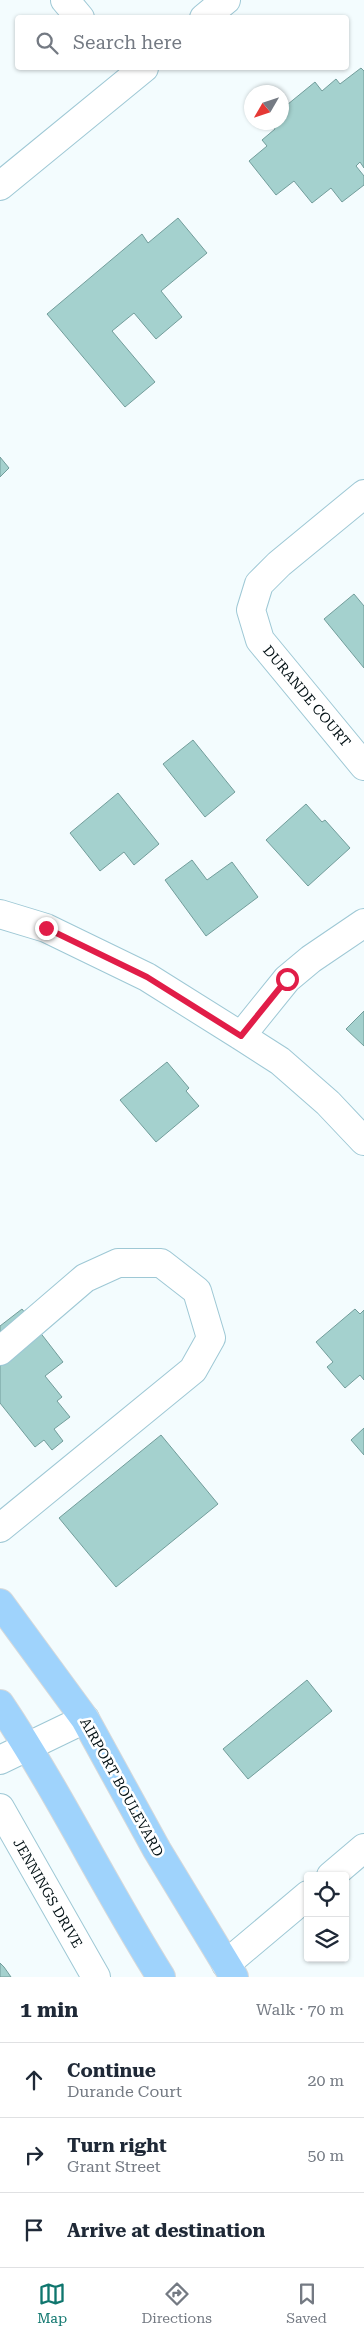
<!DOCTYPE html>
<html lang="en">
<head>
<meta charset="utf-8">
<style>
	:root { --surface:#fff; --page:#f2f2f3; --text:#1f2937; --muted:#747a83; --line:#e0e1e3; --accent:#0f766e }
	body { margin:0; font-family:"Roboto Serif",serif; background:var(--page); color:var(--text) }
	.controls { position:absolute; right:15px; bottom:15px; display:grid; overflow:hidden; border-radius:5px; box-shadow:0 1px 4px #0004 }
	.controls button { width:45px; height:45px; display:grid; place-items:center; padding:0; border:0; border-bottom:1px solid var(--line); background:var(--surface); color:var(--text); font:25px sans-serif }
	.compass { position:absolute; left:244px; top:85px; width:45px; height:45px; border-radius:50%; background:var(--surface); box-shadow:0 1px 4px #0004; rotate:231deg }
	.stop { position:absolute; width:15px; height:15px; margin:-11px; border:4px solid #e11d48; border-radius:50%; background:#fff }
	.stop.end { background:#e11d48; border-color:#fff; box-shadow:0 1px 5px #0008 }
	.list { margin:0; padding:0; list-style:none }
	h2 { display:flex; justify-content:space-between; align-items:center; height:65px; margin:0; padding:0 20px; font-size:21px }
	h2 small { font-size:16px; font-weight:400; color:var(--muted) }
	.list li { display:grid; grid-template-columns:32px 1fr auto; gap:15px; align-items:center; box-sizing:border-box; height:75px; padding:0 20px; border-top:1px solid var(--line) }
	.list b { display:block; font-size:19px; white-space:nowrap }
	.list p { margin:0; font-size:16px; white-space:nowrap; color:var(--muted) }
	.list em { font-size:16px; font-style:normal; color:var(--muted) }
	.icon { flex:none; width:28px; height:28px; fill:none; stroke:currentColor; stroke-width:2; stroke-linecap:round; stroke-linejoin:round }
	.map { position:relative; flex:none; width:364px; height:1977px; overflow:hidden }
	.search { position:absolute; background:var(--surface); box-shadow:0 1px 4px #0004; left:15px; right:15px; top:15px; height:55px; display:flex; align-items:center; gap:12px; box-sizing:border-box; padding:0 18px; border-radius:5px; color:var(--muted); font-size:19px }
	.sheet { height:290px; background:var(--surface) }
	nav { display:flex; justify-content:space-around; align-items:center; box-sizing:border-box; height:70px; border-top:1px solid var(--line); background:var(--surface); font-size:14px; color:var(--muted) }
	nav a { display:grid; justify-items:center; gap:2px }
	nav .on { color:var(--accent) }
	.map>svg:first-child { display:block }
	.building { fill:#a4d1ce; stroke:#729d9b }
	.lines { fill:none; stroke-linecap:round; stroke-linejoin:round }
	.minor-casing { stroke:#9ec8d5; stroke-width:30 }
	.major-casing { stroke:#d7d9da; stroke-width:30 }
	.minor { stroke:#fff; stroke-width:28 }
	.major { stroke:#9fd3fc; stroke-width:28 }
	.route { stroke:#e11d48; stroke-width:6 }
	.labels { text-anchor:middle; stroke-width:5; stroke-linejoin:round; paint-order:stroke }
	.street-label { font-size:14px; fill:#031115; stroke:#fff }
</style>
</head>
<body>
<div class="map">
<svg width="364" height="1977" viewBox="0 0 364 1977">
	<rect width="100%" height="100%" fill="#f3fcfe"/>
	<path class="building" d="M361 68 364 71V168L360 162 356 166 364 176V185L342 202 331 188 312 203 294 181 276 195 249 161 267 146 262 140 275 129 270 122H282V109L315 82 322 91 336 79 340 84Z
		M178 218 207 253 161 291 182 317 156 339 134 313 112 331 155 382 125 407 47 314 142 234 148 243Z
		M0 457 9 468 0 477Z
		M354 594 364 606V668L324 619Z
		M193 740 235 792 205 817 163 764Z
		M118 793 159 844 134 865 124 852 100 871 70 833Z
		M306 804 322 822 325 820 350 848 308 886 266 840Z
		M192 860 207 880 232 862 258 897 206 936 165 880Z
		M364 1011V1046L346 1029Z
		M167 1062 189 1088 186 1091 199 1106 156 1142 120 1100Z
		M22 1309 63 1362 45 1376 62 1397 57 1401 70 1417 54 1429 63 1441 52 1450 44 1440 35 1447 0 1403V1326Z
		M355 1309 360 1314 364 1310V1380L360 1375 345 1388 327 1367 333 1362 316 1342Z
		M364 1428V1455L351 1440Z
		M161 1435 218 1504 116 1587 59 1518Z
		M307 1680 332 1711 248 1779 223 1749Z
		M0 1963 4 1967 11 1977H0Z"/>
	<g class="lines">
		<g class="minor-casing">
			<path id="minor" d="M65 0 80 18
				M204 18 226 0
				M0 186 144 68
				M364 494 279 564 259 584 251 610 260 640 364 766
				M0 914 46 928 147 977 241 1036 280 1061 328 1103 364 1141
				M241 1036 287 979 311 959 364 923
				M0 1351 85 1278 118 1263H161L197 1291 211 1338 193 1370 0 1528
				M0 1760 85 1719
				M0 1808 96 1977
				M331 1876 364 1848
				M226 1964 308 1895"/>
		</g>
		<g class="major-casing">
			<path id="major" d="M0 1603 85 1719 157 1850 234 1977
				M0 1704C59 1792 105 1888 161 1977"/>
		</g>
		<use href="#minor" class="minor"/>
		<use href="#major" class="major"/>
	</g>
	<g class="lines">
		<path class="route" d="M46 928 147 977 241 1036 287 979"/>
	</g>
	<g class="labels">
		<g class="street-label">
			<text transform="translate(307 696) rotate(50)" y="5">DURANDE COURT</text>
			<text transform="translate(122 1787) rotate(61)" y="5">AIRPORT BOULEVARD</text>
			<text transform="translate(48 1893) rotate(60)" y="5">JENNINGS DRIVE</text>
		</g>
	</g>
</svg>
<div class="controls">
<button><svg class="icon" aria-label="locate" viewBox="0 0 24 24"><circle cx="12" cy="12" r="6"/><path d="M12 2v4M12 18v4M2 12h4M18 12h4"/></svg></button>
<button><svg class="icon" aria-label="layers" viewBox="0 0 24 24"><path d="M12 4l9 5-9 5-9-5zM3 14l9 5 9-5"/></svg></button>
</div>
<svg class="compass" viewBox="-18 -18 36 36"><path d="M0-13l5 13h-10z" fill="#e53935"/><path d="M0 13l5-13h-10z" fill="#747a83"/></svg>
<div class="stop" style="left:287px;top:979px"></div>
<div class="stop end" style="left:46px;top:928px"></div>
<div class="search"><svg class="icon" aria-label="search" viewBox="0 0 24 24"><circle cx="10" cy="10" r="6"/><path d="M15 15l6 6"/></svg>Search here</div>
</div>
<section class="sheet">
<h2>1 min<small>Walk · 70 m</small></h2>
<ul class="list">
<li><svg class="icon" aria-label="ahead" viewBox="0 0 24 24"><path d="M12 20V5M6 11l6-6 6 6"/></svg><div><b>Continue</b><p>Durande Court</p></div><em>20 m</em></li>
<li><svg class="icon" aria-label="right" viewBox="0 0 24 24"><path d="M7 20v-9h11M14 6l5 5-5 5"/></svg><div><b>Turn right</b><p>Grant Street</p></div><em>50 m</em></li>
<li><svg class="icon" aria-label="arrive" viewBox="0 0 24 24"><path d="M6 21V4h12l-3 4 3 4H6"/></svg><div><b>Arrive at destination</b></div></li>
</ul>
</section>
<nav>
<a class="on"><svg class="icon" aria-label="map" viewBox="0 0 24 24"><path d="M3 6l6-2 6 2 6-2v14l-6 2-6-2-6 2zM9 4v14M15 6v14"/></svg>Map</a>
<a><svg class="icon" aria-label="directions" viewBox="0 0 24 24"><path d="M12 3l9 9-9 9-9-9zM9 14v-3h6M13 9l2 2-2 2"/></svg>Directions</a>
<a><svg class="icon" aria-label="saved" viewBox="0 0 24 24"><path d="M7 4h10v16l-5-4-5 4z"/></svg>Saved</a>
</nav>
</body>
</html>
